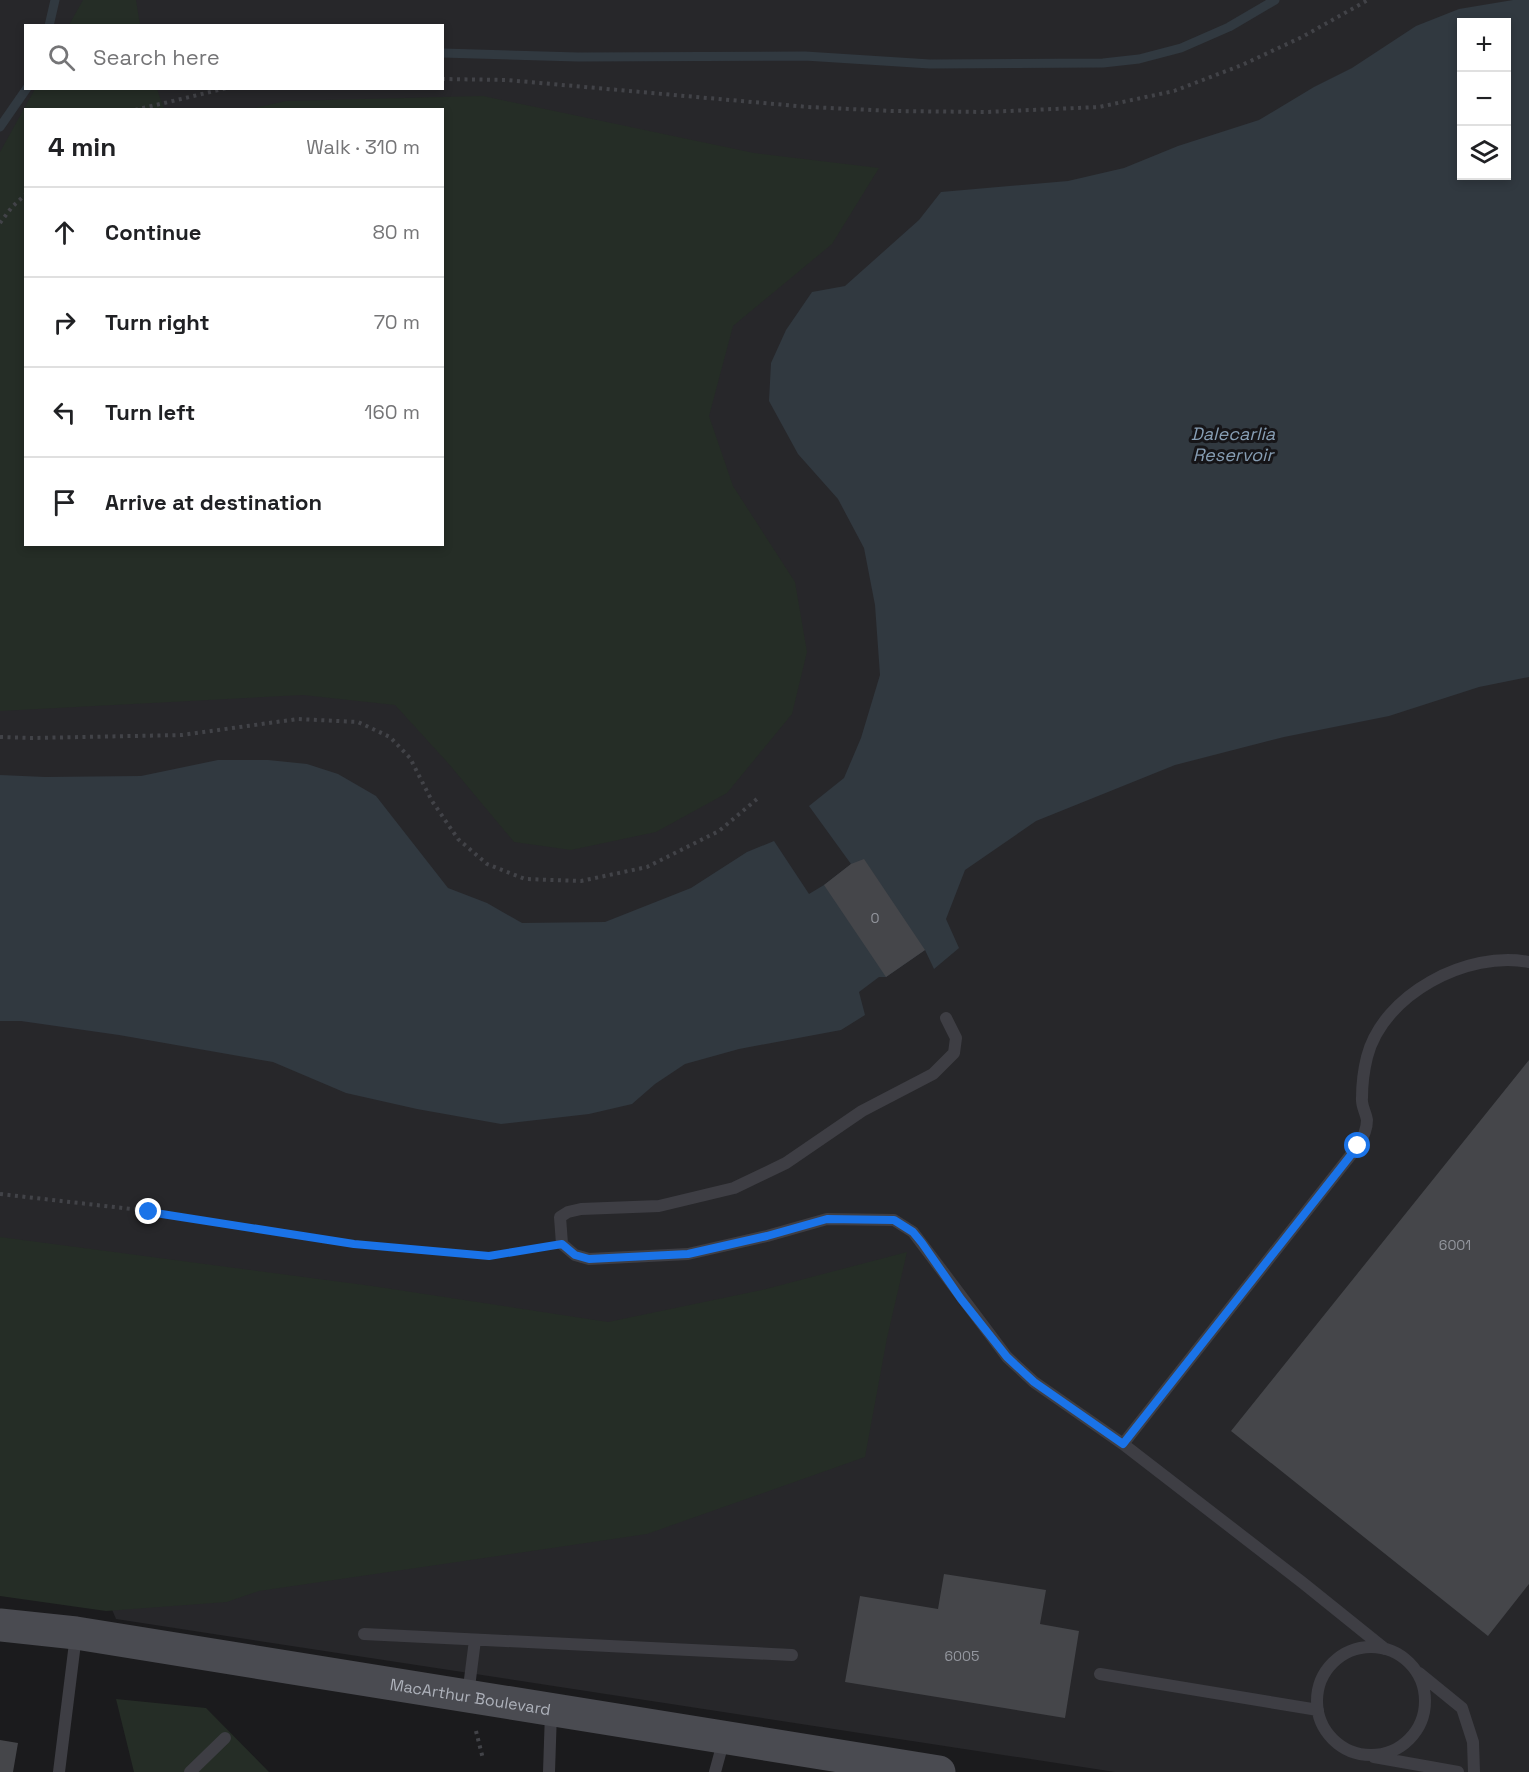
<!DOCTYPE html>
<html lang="en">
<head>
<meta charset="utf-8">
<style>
	:root { --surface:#fff; --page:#f2f2f2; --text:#202124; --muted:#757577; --line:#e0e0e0 }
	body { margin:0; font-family:"Space Grotesk",sans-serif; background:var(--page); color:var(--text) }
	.controls { position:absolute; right:18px; top:18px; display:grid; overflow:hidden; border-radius:0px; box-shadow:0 3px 9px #0003 }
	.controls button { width:54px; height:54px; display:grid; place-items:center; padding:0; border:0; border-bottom:2px solid var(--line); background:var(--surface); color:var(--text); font:30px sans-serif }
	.stop { position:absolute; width:18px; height:18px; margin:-14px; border:4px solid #1a73e8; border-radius:50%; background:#fff }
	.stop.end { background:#1a73e8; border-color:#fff; box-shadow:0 2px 6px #0008 }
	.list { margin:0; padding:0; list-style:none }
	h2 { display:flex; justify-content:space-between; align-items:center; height:78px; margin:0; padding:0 24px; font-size:26px }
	h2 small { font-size:20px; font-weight:400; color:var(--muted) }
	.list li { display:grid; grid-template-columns:39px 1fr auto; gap:18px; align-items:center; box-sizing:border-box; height:90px; padding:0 24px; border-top:2px solid var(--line) }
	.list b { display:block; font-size:22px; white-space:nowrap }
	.list em { font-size:20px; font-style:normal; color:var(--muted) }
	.icon { flex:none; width:33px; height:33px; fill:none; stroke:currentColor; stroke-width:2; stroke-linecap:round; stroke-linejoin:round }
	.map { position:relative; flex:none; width:1529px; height:1772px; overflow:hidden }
	.search { position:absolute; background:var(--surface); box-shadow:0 3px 9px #0003; left:24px; top:24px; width:420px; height:66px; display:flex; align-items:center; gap:15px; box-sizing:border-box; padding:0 21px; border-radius:0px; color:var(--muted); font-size:22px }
	.panel { position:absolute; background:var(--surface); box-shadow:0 3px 9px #0003; left:24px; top:108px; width:420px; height:438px; border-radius:0px }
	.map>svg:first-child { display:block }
	.built { fill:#27272a; fill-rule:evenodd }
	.green { fill:#252d26 }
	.water { fill:#313940; fill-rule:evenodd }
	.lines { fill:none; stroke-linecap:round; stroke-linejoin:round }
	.stream { stroke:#313940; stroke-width:9 }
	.building { fill:#45464a }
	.path { stroke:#424348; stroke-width:4; stroke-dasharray:3 4.5; stroke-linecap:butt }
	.service { stroke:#3e3e44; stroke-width:12 }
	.secondary { stroke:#4a4b51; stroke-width:33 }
	.route { stroke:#1a73e8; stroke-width:8 }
	.labels { text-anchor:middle; stroke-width:6; stroke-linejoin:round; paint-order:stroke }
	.number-label { font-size:14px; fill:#94979f }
	.street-label { font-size:16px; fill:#aeb2bb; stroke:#161518 }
	.water-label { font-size:18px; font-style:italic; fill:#879eb4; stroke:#161518 }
</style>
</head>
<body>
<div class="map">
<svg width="1529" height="1772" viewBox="0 0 1529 1772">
	<rect width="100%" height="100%" fill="#1b1b1d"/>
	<path class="built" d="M0 0H1529V1772H1115L116 1619 51 1465 0 1415ZM1462 22H1506V176H1462ZM26 26H442V88H26ZM26 110H442V544H26Z"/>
	<path class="green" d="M83 0H136L140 25H69Z
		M35 89H157L164 109 26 110V544H442V110L251 109 286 101 483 96 754 153 879 168 832 244 733 326 709 416 733 486 795 582 807 652 792 714 727 793 656 832 571 850 514 842 448 763 395 705 303 695 0 711V152Z
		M0 1237 372 1286 608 1322 766 1289 907 1252 887 1338 865 1457 647 1534 259 1591 227 1602 106 1611 0 1596Z
		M116 1699 206 1708 269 1772H134Z"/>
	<path class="water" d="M1513 0H1529V677L1479 687 1389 716 1284 737 1175 765 1036 821 965 870 946 919 959 948 934 969 925 950 886 977H879L859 992 865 1015 841 1030 739 1049 685 1064 655 1084 632 1104 589 1114 501 1124 417 1109 346 1093 273 1062 119 1035 21 1021H0V775L45 777 141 776 218 760H268L307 764 338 774 376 796 448 888 487 903 522 923 605 922 691 888 747 852 774 841 809 894 824 885 851 864 809 806 844 778 861 738 880 675 875 605 864 548 838 499 798 454 769 401 771 363 786 330 812 292 845 286 919 220 941 192 1068 181 1124 168 1178 146 1259 120 1314 87 1352 68 1416 26 1459 9ZM1462 22H1506V176H1462Z"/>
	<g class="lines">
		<path class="stream" d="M49 26 55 0
			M442 53 578 57 805 56 930 64 1103 63 1139 59 1181 48 1229 27 1275 0
			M0 127 27 88"/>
	</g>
	<path class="building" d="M864 859 925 950 886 977 824 885 851 864Z
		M1529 1060V1584L1488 1636 1231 1431Z
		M944 1574 1046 1590 1040 1624 1079 1631 1065 1718 845 1682 860 1596 938 1609Z
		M0 1740 18 1743 13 1772H0Z"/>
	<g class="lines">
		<path class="path" d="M442 79 507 80 808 107 893 111 986 112 1099 107 1174 91 1242 65 1302 37 1368 0
			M135 110 227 88
			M0 223 12 207 26 194
			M0 737 32 738 182 735 298 719 358 722 390 737 410 758 432 801 458 839 487 864 525 879 581 881 647 867 719 831 757 799
			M0 1194 149 1211 354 1244 489 1256 541 1247
			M476 1731 483 1759"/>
		<path class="service" d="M946 1018 956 1038 954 1053 933 1074 862 1111 786 1163 734 1188 659 1206 581 1209 568 1212 560 1217 562 1244 575 1255 589 1259 688 1254 767 1236 827 1219 894 1220 913 1232 1007 1357 1034 1382 1123 1444 1303 1583 1385 1649
			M1123 1444 1358 1146C1363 1138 1367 1130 1367 1120 1366 1113 1361 1105 1362 1098 1362 1085 1364 1069 1367 1057 1383 994 1468 950 1529 962
			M364 1634 792 1655
			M1317 1701a54 54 0 1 1 108 0a54 54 0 1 1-108 0Z
			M1419 1673 1462 1708 1473 1742 1474 1772
			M1100 1674 1318 1710
			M468 1695 475 1640
			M1374 1757 1458 1772
			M59 1772 76 1635
			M190 1772 225 1738
			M549 1772 551 1712
			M715 1772 724 1739"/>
		<path class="secondary" id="s1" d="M0 1625 76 1633 939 1772"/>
	</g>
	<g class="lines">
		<path class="route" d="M149 1212 354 1244 489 1256 562 1244 575 1255 589 1259 688 1254 767 1236 827 1219 894 1220 913 1232 922 1243 961 1299 1007 1357 1034 1382 1123 1444 1358 1146"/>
	</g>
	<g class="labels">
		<g class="number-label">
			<text x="875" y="923">0</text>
			<text x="1455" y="1250">6001</text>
			<text x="962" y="1661">6005</text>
		</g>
		<g class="street-label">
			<text dy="6" stroke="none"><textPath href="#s1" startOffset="476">MacArthur Boulevard</textPath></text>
		</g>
		<g class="water-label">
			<text x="1233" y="440">Dalecarlia<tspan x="1233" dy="21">Reservoir</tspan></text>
		</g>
	</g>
</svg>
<div class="controls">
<button>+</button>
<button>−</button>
<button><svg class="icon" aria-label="layers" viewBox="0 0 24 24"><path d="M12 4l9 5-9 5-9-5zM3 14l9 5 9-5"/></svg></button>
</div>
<div class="stop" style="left:1358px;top:1146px"></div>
<div class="stop end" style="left:149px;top:1212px"></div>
<div class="search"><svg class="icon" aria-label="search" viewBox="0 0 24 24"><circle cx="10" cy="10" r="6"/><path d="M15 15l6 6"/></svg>Search here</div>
<section class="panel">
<h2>4 min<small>Walk · 310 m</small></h2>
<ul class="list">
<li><svg class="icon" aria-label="ahead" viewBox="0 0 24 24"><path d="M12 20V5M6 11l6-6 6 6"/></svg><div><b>Continue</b></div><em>80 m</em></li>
<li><svg class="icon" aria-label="right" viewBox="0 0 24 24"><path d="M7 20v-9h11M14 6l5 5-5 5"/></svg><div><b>Turn right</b></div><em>70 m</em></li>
<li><svg class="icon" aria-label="left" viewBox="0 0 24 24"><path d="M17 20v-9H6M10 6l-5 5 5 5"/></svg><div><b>Turn left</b></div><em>160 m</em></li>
<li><svg class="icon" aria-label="arrive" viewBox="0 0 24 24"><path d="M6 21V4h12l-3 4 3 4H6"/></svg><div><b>Arrive at destination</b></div></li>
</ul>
</section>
</div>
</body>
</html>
